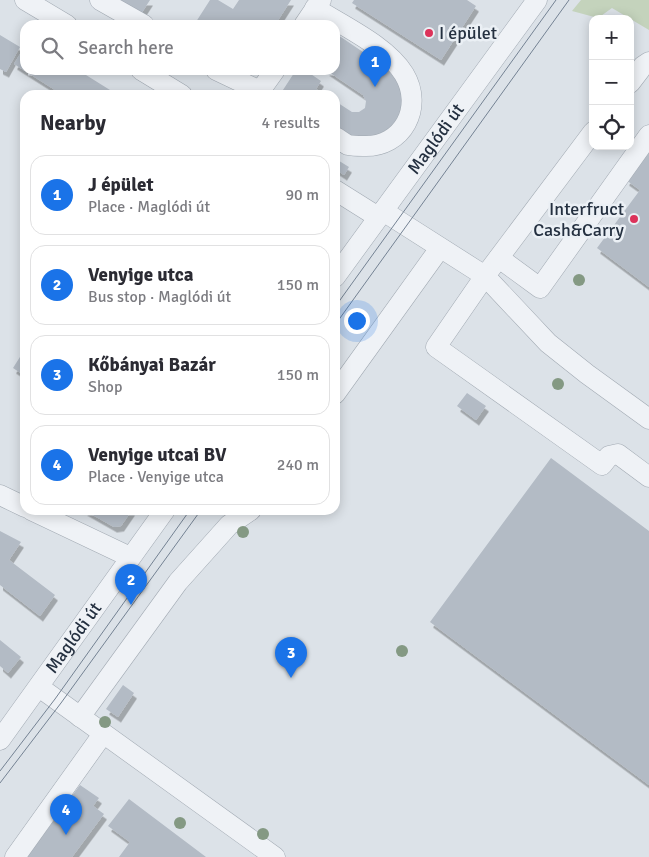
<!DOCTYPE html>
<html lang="en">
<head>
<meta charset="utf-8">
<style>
	:root { --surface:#fff; --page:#f7f7f7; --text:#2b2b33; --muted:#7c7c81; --line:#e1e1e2; --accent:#1a73e8 }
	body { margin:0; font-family:Signika,sans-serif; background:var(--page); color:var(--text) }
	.controls { position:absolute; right:15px; top:15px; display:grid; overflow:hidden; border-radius:10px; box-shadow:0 2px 12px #0003 }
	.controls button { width:45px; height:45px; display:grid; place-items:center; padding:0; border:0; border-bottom:1px solid var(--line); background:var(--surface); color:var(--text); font:25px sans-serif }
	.you { position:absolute; left:356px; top:320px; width:18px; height:18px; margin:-12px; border:4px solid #fff; border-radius:50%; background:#1a73e8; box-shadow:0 0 0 8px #1a73e833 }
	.badge { display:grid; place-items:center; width:32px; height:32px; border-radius:50%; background:var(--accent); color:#fff; font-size:16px; font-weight:700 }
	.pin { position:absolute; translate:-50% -41px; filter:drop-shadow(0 1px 2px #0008) }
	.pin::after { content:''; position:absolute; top:26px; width:18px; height:15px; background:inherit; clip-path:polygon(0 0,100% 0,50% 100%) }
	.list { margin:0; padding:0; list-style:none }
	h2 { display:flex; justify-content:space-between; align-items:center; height:65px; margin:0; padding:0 20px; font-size:21px }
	h2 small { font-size:16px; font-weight:400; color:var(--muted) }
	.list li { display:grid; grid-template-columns:32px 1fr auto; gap:15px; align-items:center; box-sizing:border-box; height:80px; margin:0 10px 10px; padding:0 10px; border:1px solid var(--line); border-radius:15px }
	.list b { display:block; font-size:19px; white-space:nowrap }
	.list p { margin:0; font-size:16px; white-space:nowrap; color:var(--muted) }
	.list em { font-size:16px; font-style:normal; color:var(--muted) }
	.icon { flex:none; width:28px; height:28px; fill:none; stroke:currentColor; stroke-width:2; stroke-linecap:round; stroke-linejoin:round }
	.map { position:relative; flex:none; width:649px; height:857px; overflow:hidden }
	.search { position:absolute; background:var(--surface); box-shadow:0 2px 12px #0003; left:20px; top:20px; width:320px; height:55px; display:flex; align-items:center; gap:12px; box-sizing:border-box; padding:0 18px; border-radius:15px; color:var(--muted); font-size:19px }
	.panel { position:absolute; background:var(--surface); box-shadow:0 2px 12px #0003; left:20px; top:90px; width:320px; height:425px; border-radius:15px }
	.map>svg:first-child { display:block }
	.green { fill:#c4d3bc }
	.building { fill:#b3bbc5; filter:url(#shadow) }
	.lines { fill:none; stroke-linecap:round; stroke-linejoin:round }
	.minor-casing { stroke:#a1a9b2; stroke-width:21 }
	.minor { stroke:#eff2f6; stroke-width:20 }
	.tram { stroke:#748293; stroke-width:1 }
	.tree { fill:#849983 }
	.poi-dot { fill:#dc325a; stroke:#ebf0f5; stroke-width:2 }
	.labels { text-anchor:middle; stroke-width:5; stroke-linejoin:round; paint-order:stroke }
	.poi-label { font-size:18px; fill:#243040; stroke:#ebf0f5; text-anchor:start }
	.street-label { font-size:18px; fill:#243040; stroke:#ebf0f5 }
</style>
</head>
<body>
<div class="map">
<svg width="649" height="857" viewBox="0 0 649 857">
	<defs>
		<filter id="shadow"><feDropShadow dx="3" dy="5.5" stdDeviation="0" flood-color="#0004"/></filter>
	</defs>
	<rect width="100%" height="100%" fill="#dce2e8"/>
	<path class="green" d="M581 0H649V30L612 8 598 18 572 11Z"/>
	<path class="building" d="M106 0H150L137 20Z
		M210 0H218L233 9 239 0H291L275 25H194Z
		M354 0H467L476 6 441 60 352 3Z
		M335 33 385 67 396 79 402 94 403 107 395 123 386 132 371 139H356L335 129V101L352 112H359L365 108 366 101 363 95 326 70H335Z
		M0 35 20 47 6 72 0 69Z
		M25 46V70H78L118 95H63L14 64Z
		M296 70H305L321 81 316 89 326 95H284L281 93Z
		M649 148V287L597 248 640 190 626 180Z
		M336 159 349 167 344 175 335 169Z
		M25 349V376L13 368Z
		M467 393 486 406 476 420 457 406Z
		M551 458 649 531V785L430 622Z
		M84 510H132L121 526 114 527Z
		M0 531 21 542 9 560 55 595 40 616 0 585Z
		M0 640 21 657 8 673 0 666Z
		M123 685 134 693 118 717 106 709Z
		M80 785 99 798 93 806 104 814 72 857H27Z
		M129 799 206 857H119L130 842 108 826Z"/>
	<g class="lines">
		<g class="minor-casing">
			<g id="minor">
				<path d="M25 0 67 25"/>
				<path d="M100 0 144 25"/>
				<path d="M315 8C343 26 387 46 404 74 424 107 403 148 363 146 359 146 353 146 348 145 344 143 339 139 335 137"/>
				<path d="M304 25 321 0"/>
				<path d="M141 70 182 95"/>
				<path d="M216 70 260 91 275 70"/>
				<path d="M630 83 643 66 649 62"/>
				<path d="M593 132 485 276 436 347 602 465 609 456 618 454 649 477"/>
				<path d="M335 190 378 217"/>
				<path d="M383 211 485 276 548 343 587 374 649 419"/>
				<path d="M499 258 540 288 649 135"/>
				<path id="s1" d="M335 277 537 0"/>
				<path d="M335 394 440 248"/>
				<path d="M0 495 25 507"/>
				<path d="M31 510 130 557"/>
				<path d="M39 687 275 857"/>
				<path d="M80 717 178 582 229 525 251 510"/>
				<path id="s2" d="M0 740 165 510"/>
				<path d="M15 857 103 734"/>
			</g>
		</g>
		<use href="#minor" class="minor"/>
		<path class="tram" d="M335 307 556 0
			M335 325 569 0
			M0 771 55 699 190 510
			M0 783 61 703 201 510"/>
	</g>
	<g class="tree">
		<circle cx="579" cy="280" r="6"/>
		<circle cx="558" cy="384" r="6"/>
		<circle cx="243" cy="532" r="6"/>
		<circle cx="402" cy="651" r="6"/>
		<circle cx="105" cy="722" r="6"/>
		<circle cx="180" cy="823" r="6"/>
		<circle cx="263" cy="834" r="6"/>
	</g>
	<g class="poi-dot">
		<circle cx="429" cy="33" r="5"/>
		<circle cx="634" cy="219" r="5"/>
	</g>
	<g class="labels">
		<g class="poi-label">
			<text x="439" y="39">I épület</text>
			<text x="624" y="215" text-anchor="end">Interfruct<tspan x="624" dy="21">Cash&amp;Carry</tspan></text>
		</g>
		<g class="street-label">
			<text dy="6" stroke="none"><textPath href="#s1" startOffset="171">Maglódi út</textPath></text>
			<text dy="6" stroke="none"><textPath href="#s2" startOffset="126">Maglódi út</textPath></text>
		</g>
	</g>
</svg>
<div class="controls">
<button>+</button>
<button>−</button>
<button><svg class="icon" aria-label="locate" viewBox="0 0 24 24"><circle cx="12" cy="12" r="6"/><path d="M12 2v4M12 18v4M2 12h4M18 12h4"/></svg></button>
</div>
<div class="you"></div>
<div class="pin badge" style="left:375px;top:87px">1</div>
<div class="pin badge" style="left:131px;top:605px">2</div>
<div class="pin badge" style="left:291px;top:678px">3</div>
<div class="pin badge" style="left:66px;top:835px">4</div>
<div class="search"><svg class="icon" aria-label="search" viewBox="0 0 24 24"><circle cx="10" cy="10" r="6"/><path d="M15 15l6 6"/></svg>Search here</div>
<section class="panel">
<h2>Nearby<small>4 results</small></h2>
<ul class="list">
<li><span class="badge">1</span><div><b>J épület</b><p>Place · Maglódi út</p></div><em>90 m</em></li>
<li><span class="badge">2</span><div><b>Venyige utca</b><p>Bus stop · Maglódi út</p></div><em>150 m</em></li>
<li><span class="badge">3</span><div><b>Kőbányai Bazár</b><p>Shop</p></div><em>150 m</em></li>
<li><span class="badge">4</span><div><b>Venyige utcai BV</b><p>Place · Venyige utca</p></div><em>240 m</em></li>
</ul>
</section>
</div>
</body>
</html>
